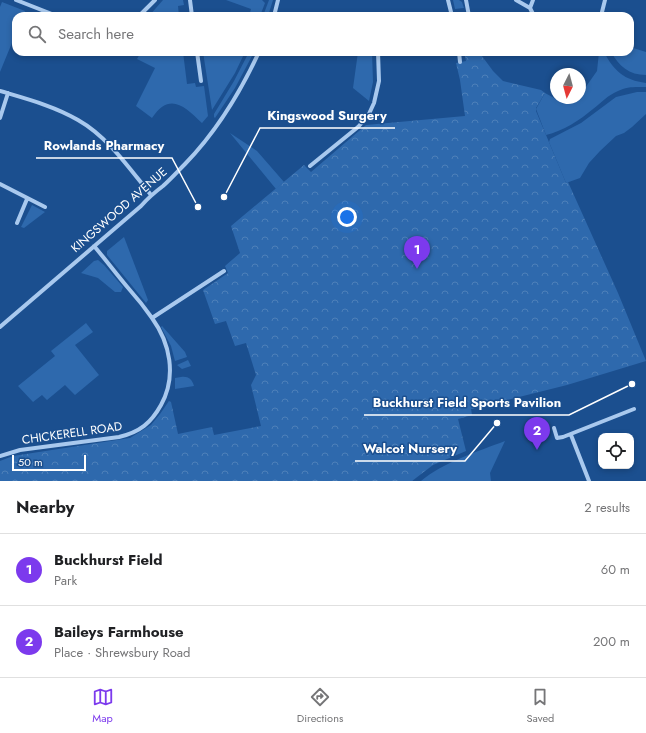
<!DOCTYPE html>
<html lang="en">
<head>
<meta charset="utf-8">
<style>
	:root { --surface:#fff; --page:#f6f6f6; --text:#202124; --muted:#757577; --line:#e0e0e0; --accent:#7c3aed }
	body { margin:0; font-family:Jost,sans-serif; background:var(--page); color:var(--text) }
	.controls { position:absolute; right:12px; bottom:12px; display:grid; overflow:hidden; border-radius:8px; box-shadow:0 2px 6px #0003 }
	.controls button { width:36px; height:36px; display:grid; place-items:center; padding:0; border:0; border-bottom:1px solid var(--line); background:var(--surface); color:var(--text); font:20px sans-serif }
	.compass { position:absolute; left:550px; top:68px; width:36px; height:36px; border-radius:50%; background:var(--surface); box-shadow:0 2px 6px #0003; rotate:186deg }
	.scale { position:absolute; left:12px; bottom:10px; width:74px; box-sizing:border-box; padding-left:4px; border:2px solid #fff; border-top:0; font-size:11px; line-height:14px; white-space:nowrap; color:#fff; -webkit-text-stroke:3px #1b4f8f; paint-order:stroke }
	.you { position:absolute; left:347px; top:217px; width:14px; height:14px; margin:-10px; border:3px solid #fff; border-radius:50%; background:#1a73e8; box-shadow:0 0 0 6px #1a73e833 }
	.badge { display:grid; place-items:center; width:26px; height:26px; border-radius:50%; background:var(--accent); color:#fff; font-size:13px; font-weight:700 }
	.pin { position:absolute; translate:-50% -33px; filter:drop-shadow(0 1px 2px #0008) }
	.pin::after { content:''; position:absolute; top:21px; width:14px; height:12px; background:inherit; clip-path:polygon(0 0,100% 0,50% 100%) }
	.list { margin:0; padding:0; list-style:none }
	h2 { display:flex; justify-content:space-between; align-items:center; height:52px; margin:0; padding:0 16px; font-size:17px }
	h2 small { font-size:13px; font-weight:400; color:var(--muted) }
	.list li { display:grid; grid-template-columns:26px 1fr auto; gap:12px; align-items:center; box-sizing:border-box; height:72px; padding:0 16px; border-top:1px solid var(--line) }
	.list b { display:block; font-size:15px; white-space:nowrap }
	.list p { margin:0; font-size:13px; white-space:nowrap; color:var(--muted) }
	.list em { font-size:13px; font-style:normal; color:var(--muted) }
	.icon { flex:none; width:22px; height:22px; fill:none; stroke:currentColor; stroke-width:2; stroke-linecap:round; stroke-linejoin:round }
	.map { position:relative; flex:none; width:646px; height:481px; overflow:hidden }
	.search { position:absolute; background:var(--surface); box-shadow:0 2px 6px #0003; left:12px; right:12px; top:12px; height:44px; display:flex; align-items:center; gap:10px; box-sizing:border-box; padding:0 14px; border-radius:12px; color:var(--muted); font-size:15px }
	.sheet { height:196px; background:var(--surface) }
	nav { display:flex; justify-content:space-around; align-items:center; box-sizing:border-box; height:56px; border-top:1px solid var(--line); background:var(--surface); font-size:11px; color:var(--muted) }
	nav a { display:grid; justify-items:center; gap:2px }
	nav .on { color:var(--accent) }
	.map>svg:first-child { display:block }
	.grass { fill:#2e69ad }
	.park { fill:url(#park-crowns) }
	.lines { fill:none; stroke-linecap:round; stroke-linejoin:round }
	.minor { stroke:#a9c9ee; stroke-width:4 }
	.labels { text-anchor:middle; stroke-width:3; stroke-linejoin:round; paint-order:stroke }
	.street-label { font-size:12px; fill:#fff; stroke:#1b4f8f }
	.leader { fill:none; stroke:#fff; stroke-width:1.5 }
	.callout-dot { fill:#fff; stroke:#1b4f8f; stroke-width:1.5 }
	.callout-label { font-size:13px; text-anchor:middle; font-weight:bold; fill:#fff; stroke:#1b4f8f; stroke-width:3; stroke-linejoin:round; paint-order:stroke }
</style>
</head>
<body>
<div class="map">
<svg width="646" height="481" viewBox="0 0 646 481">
	<defs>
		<pattern id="park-crowns" width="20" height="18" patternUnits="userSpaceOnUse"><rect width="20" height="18" fill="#2e69ad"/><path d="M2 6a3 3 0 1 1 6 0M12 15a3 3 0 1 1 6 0" fill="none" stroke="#4d80b9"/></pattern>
	</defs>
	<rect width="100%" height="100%" fill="#1b4f8f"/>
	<path class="grass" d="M163 0H183L184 5 178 6 179 16H149Z
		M226 0H262L265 3 260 16H249L251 9Z
		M269 0H273L268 16H263Z
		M453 0H459L462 2 464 8 455 9Z
		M2 2 25 11 23 16H16V33L0 72V7Z
		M630 47 646 52V75C629 75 619 66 611 52H630Z
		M141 52H183L187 84 195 83 196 87 204 86 208 116 202 123C185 107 170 91 152 118L136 106 155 68 137 59Z
		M203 52H245L235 73 212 110Z
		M358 52H372L373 82 369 101 353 88Z
		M599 52H604C614 71 624 80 646 83V87C637 87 627 86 618 91 608 95 601 103 593 109 580 120 563 131 546 135L536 109 545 93 556 99 580 98V93L585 88 597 71Z
		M248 54 252 56 235 88 215 118 214 117V114L234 81Z
		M637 92H646V114L632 127 624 133 616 136 600 151 589 163 580 178 566 183 549 142 550 139 581 123 616 97Z
		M230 133 257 151 284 182 276 189Z
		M32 205 45 212 24 228 21 227Z
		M124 237 148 300 146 303 107 255V251Z
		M98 260 104 265 123 287 121 292H115L98 278 81 273 94 261Z
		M86 323 93 332 75 345 99 375 75 395 65 385 47 400 42 395 33 402 18 386 55 356 51 351Z
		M162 326 185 352 187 357 175 361 171 346 161 327Z
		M188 360 191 366 182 369 177 365Z
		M181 377C188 376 192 379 194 386L175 389V378Z
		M505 441 490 473 491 481H421C442 463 479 451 505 441Z"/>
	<path class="park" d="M464 52H479L493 71 503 81 541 90 545 93 536 108V111L566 183 568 182 618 293 646 361 567 385 471 409 472 415 458 419 466 451 433 465 412 481H0V461L13 456 130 438 151 425 160 414 169 401 171 402 178 434 212 427 214 435 261 426 251 385 256 375 246 343 235 346 226 321 215 324 203 290 228 273 225 266 240 253 231 226 304 165 311 172 366 125 465 116 460 80 456 63 466 61Z"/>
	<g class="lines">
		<path class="minor" d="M16 0 57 16
			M190 0 192 16
			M448 0 452 16
			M466 0 469 16
			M516 0 530 8 534 16
			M530 8 533 0
			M139 16 155 0
			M274 16 278 0
			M601 16 605 0
			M197 52 201 81
			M459 52 460 62
			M0 91C27 99 54 106 78 120 108 137 129 168 151 195
			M0 118 8 93
			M310 166 358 127 368 116 374 103 379 81 378 52
			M0 184 45 207
			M17 223 27 199
			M152 318 224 271
			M0 327 141 206C148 198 155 192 163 186 171 179 178 171 185 164 217 131 240 93 259 52
			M554 428 557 438 563 437 634 409
			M571 435 589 481
			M0 456 20 450 119 437C140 432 151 423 161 405 177 376 170 343 152 318 145 308 137 298 129 289 117 275 106 260 94 246"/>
	</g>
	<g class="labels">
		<g class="street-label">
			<text transform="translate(119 210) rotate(-41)" y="4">KINGSWOOD AVENUE</text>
			<text transform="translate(72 433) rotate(-8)" y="4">CHICKERELL ROAD</text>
		</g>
	</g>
	<path class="leader" d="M224 197L260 128H395M198 207L172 158H36M632 384L569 415H364M497 423L465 461H355"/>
	<g class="callout-dot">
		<circle cx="224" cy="197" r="4"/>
		<circle cx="198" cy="207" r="4"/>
		<circle cx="632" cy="384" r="4"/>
		<circle cx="497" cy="423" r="4"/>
	</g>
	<g class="callout-label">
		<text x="327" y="120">Kingswood Surgery</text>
		<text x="104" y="150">Rowlands Pharmacy</text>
		<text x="467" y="407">Buckhurst Field Sports Pavilion</text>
		<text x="410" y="453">Walcot Nursery</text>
	</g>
</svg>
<div class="controls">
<button><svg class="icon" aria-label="locate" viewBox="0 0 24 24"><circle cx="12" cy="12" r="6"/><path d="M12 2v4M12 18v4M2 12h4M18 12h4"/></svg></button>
</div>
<svg class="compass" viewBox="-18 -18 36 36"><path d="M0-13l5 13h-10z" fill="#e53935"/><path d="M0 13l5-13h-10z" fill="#757577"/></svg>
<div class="scale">50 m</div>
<div class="you"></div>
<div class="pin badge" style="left:417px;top:269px">1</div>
<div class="pin badge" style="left:537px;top:450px">2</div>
<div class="search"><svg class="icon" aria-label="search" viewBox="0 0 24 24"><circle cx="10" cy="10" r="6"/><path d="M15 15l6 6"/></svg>Search here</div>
</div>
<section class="sheet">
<h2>Nearby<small>2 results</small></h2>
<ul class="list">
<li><span class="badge">1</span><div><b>Buckhurst Field</b><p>Park</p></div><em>60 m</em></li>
<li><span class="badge">2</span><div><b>Baileys Farmhouse</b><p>Place · Shrewsbury Road</p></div><em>200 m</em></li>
</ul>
</section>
<nav>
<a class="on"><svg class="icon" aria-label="map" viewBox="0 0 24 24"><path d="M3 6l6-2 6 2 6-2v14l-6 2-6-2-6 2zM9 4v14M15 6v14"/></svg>Map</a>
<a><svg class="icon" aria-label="directions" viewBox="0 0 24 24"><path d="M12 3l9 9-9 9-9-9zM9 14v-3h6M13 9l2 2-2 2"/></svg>Directions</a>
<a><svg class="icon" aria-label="saved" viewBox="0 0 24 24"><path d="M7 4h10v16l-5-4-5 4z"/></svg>Saved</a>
</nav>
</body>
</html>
